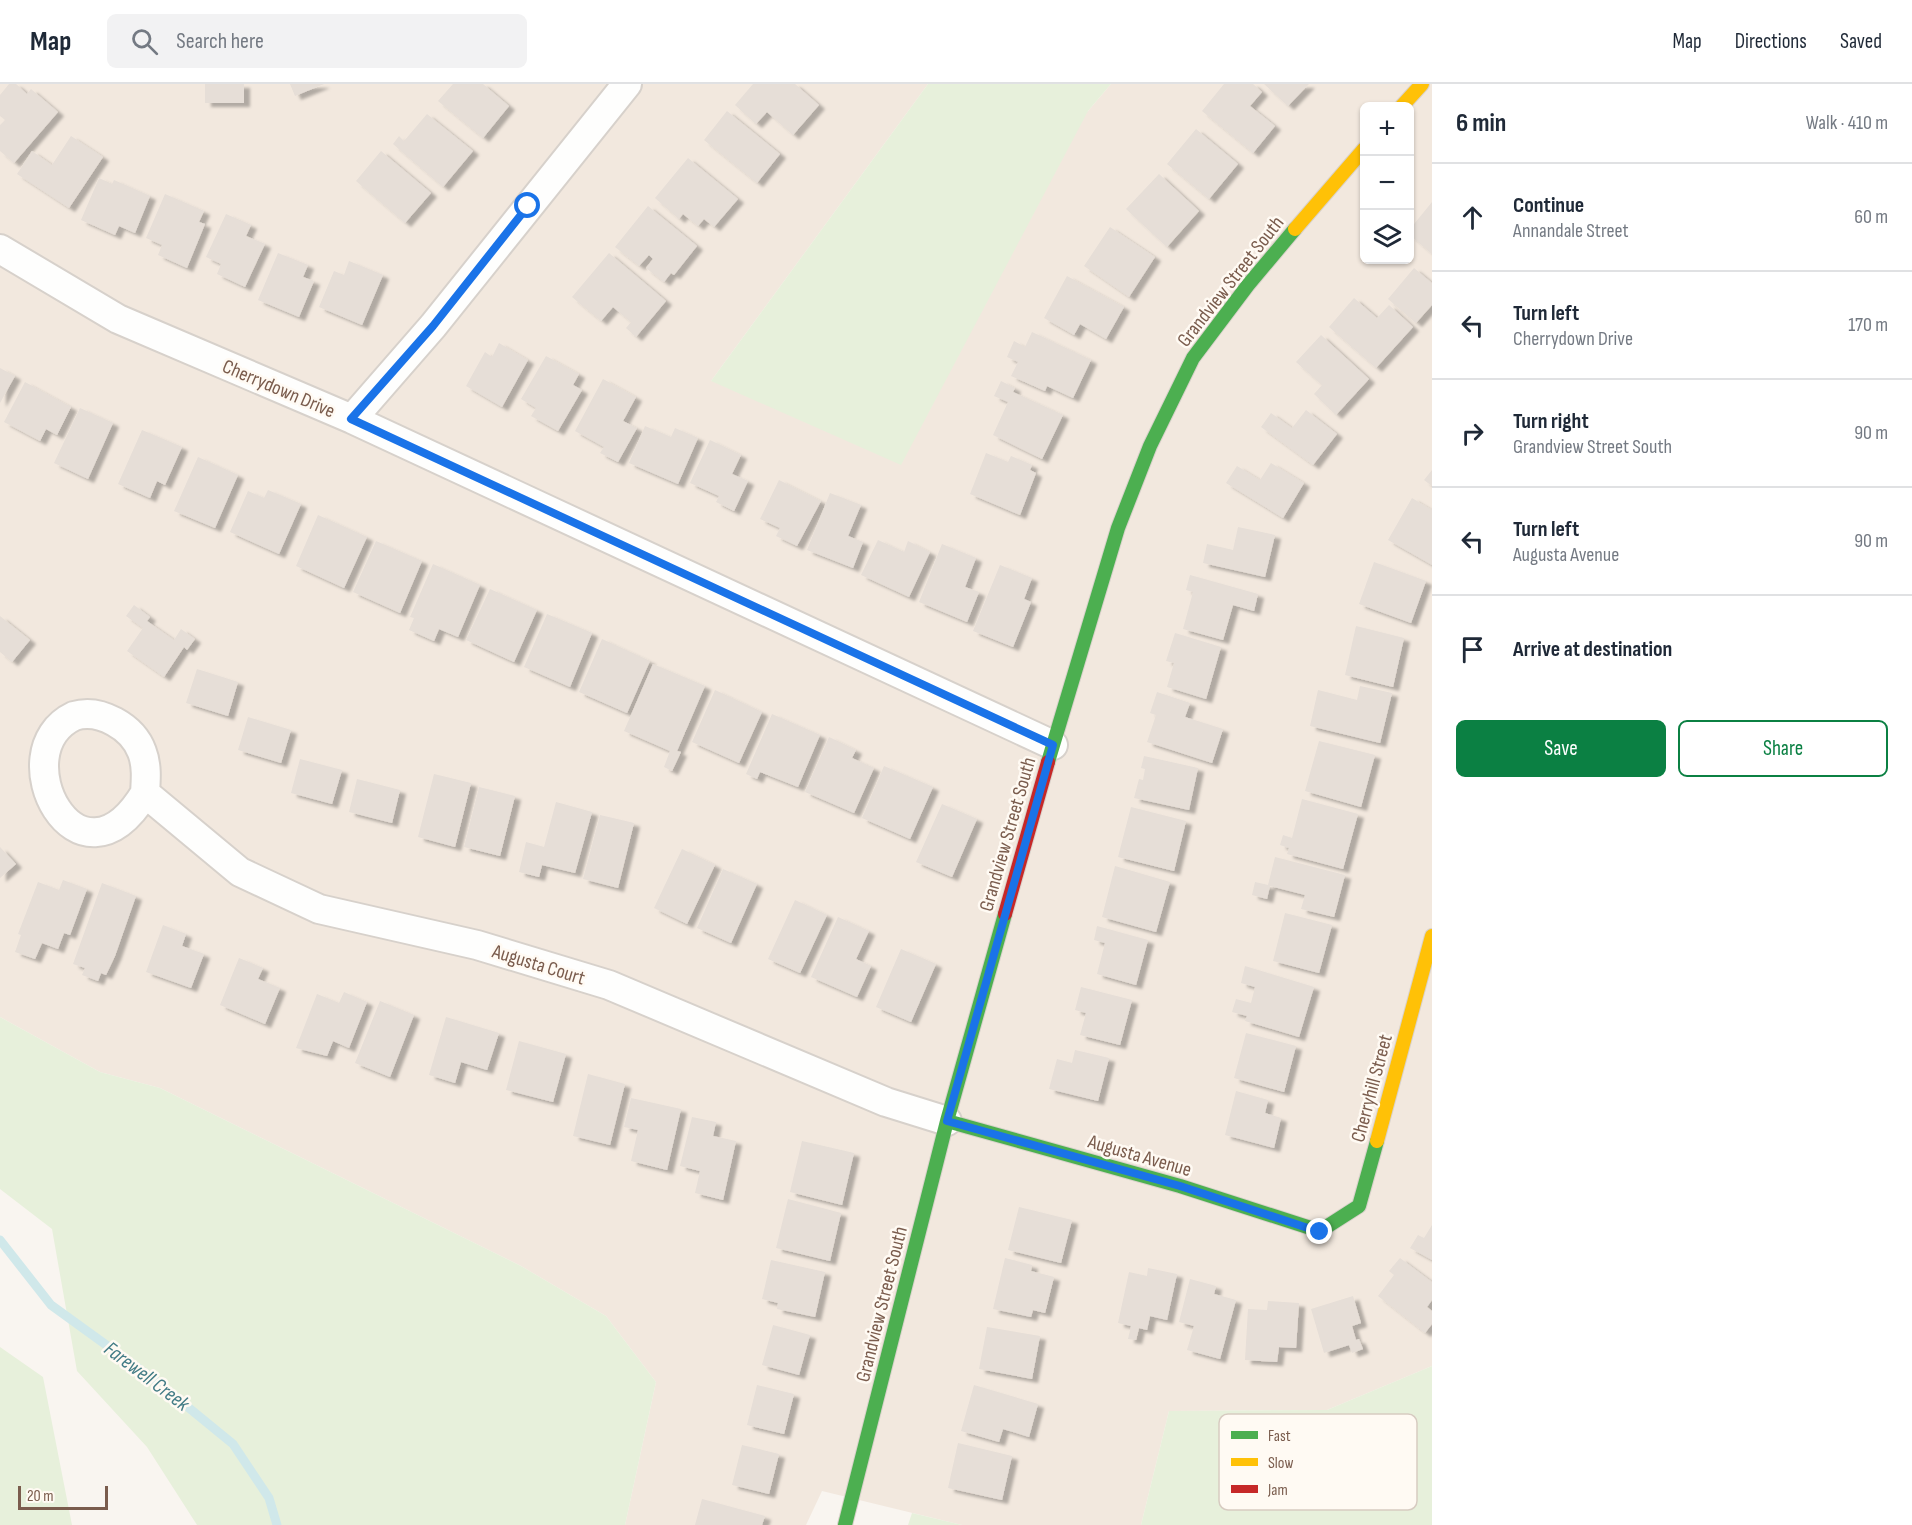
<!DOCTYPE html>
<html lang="en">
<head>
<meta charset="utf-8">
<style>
	:root { --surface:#fff; --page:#f2f2f3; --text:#1f2937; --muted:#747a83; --line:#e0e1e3; --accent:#0b8043 }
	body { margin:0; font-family:"Sofia Sans Condensed",sans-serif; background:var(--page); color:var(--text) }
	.controls { position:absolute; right:18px; top:18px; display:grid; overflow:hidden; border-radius:9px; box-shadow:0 2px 4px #0004 }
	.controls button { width:54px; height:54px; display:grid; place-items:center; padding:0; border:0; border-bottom:2px solid var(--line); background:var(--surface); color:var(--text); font:30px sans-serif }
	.scale { position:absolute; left:18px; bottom:15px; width:90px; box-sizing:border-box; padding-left:6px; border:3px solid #7a5c4d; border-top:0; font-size:16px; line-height:21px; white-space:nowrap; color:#7a5c4d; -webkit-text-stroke:4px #fffaf3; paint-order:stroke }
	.stop { position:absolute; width:18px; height:18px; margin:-14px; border:4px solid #1a73e8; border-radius:50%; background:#fff }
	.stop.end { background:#1a73e8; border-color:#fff; box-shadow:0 2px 6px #0008 }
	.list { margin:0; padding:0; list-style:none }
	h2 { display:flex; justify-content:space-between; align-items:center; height:78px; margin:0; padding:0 24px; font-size:26px }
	h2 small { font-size:20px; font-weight:400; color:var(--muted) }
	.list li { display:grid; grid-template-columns:39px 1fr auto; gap:18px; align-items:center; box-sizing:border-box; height:108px; padding:0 24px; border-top:2px solid var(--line) }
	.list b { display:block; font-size:22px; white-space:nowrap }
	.list p { margin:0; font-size:20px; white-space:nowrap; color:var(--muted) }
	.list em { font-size:20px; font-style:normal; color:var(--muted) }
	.actions { display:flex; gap:12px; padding:18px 24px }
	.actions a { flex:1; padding:14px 0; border:2px solid var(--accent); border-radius:9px; text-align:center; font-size:21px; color:var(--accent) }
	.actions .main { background:var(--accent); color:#fff }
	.icon { flex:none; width:33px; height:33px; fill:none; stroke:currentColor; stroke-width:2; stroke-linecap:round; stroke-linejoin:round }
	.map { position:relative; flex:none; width:1432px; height:1441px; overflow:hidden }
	header { display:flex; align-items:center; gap:36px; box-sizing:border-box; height:84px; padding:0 30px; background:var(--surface); border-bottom:2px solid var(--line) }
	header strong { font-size:28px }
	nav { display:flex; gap:33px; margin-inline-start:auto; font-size:21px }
	.search { width:420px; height:54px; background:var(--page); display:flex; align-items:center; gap:15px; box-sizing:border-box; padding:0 21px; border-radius:9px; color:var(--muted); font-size:22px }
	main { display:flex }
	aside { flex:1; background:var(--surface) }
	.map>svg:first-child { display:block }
	.residential { fill:#f2e8de; fill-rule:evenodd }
	.green { fill:#e7f0db }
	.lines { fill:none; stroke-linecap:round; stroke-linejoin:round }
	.stream { stroke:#d0e8ea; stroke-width:9 }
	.building { fill:#e6ded7; filter:url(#shadow) }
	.street-casing { stroke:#d7d1cb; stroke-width:32 }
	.fast-casing { stroke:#d9d2cb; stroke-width:16 }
	.slow-casing { stroke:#d9d2cb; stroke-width:16 }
	.jam-casing { stroke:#d9d2cb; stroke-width:16 }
	.street { stroke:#fefefd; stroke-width:28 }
	.fast { stroke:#4caf50; stroke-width:14 }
	.slow { stroke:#ffc107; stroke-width:14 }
	.jam { stroke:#c62828; stroke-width:14 }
	.route { stroke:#1a73e8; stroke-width:8 }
	.labels { text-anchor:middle; stroke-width:5; stroke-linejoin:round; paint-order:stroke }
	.street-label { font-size:20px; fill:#7a5c4d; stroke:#fffaf3 }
	.water-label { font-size:21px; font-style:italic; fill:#437c86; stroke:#fffaf3 }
	.key { fill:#fffaf3; stroke:#d7cbc1; stroke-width:1.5 }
	.key-label { font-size:16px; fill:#7a5c4d }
</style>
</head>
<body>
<header>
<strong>Map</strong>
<div class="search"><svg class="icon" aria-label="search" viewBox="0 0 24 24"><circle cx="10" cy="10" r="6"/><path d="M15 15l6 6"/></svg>Search here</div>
<nav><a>Map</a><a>Directions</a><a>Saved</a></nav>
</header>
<main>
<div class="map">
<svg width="1432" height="1441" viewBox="0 0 1432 1441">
	<defs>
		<filter id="shadow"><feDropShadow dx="6" dy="4" stdDeviation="1.5" flood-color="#0004"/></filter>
	</defs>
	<rect width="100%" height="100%" fill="#f9f5f0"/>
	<path class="residential" d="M0 0H928L711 297 1088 27 1111 0H1432V1282L1327 1326 1169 1327 1141 1441H962L822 1407 806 1441H625L656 1298 606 1232 521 1182 160 1004 100 988 0 933ZM1364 22H1410V176H1364Z"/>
	<path class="green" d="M928 0H1111L1088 27 901 381 711 297Z
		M0 933 100 988 160 1004 521 1182 606 1232 656 1298 625 1441H197L147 1363 77 1287 52 1145 0 1105Z
		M0 1263 43 1293 72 1441H0Z
		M1432 1282V1441H1141L1169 1327 1327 1326Z
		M912 1429 962 1441H908Z"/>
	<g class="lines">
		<path class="stream" d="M0 1156 51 1221 156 1297 233 1360 269 1414 277 1441"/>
	</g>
	<path class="building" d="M9 0H16L27 10 31 5 58 28 14 79 0 67V41L5 36 0 32V11Z
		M205 0H244V19H205Z
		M290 0H324L295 12Z
		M453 0H483L509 22 483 54 438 17Z
		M753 0H795L819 21 793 51 767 28 756 40 735 21Z
		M1224 0H1253L1262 8 1250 22 1275 42 1253 69 1202 27Z
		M1264 0H1309L1288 22Z
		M727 27 780 70 757 99 704 56Z
		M427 30 473 67 443 103 393 60 399 52 404 57Z
		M1196 45 1238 80 1209 115 1167 80Z
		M71 52 103 73 69 124 17 90 32 67 52 81Z
		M381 67 431 109 405 139 356 97Z
		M688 74 738 115 714 143 704 135 698 142 683 130 679 135 655 114Z
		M1159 90 1199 127 1167 163 1126 125Z
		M99 94 112 100 114 96 150 112 135 149 119 142 115 151 81 136Z
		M165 110 204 127 199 138 205 140 187 184 158 171 162 161 146 154Z
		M1432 118V170L1410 151V145Z
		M648 122 697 162 674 191 671 189 664 198 646 184 653 175 649 171 639 182 615 163Z
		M226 130 251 141 246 152 265 160 245 203 217 190 221 180 206 173Z
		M1110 143 1155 173 1129 213 1084 182Z
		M278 169 308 181 303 193 314 197 299 233 258 216Z
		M609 169 666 217 636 253 626 244 631 238 613 223 601 237 572 213Z
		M349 177 383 191 362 241 319 223 334 187 344 191Z
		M1414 184 1432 199V221L1416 239 1388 215Z
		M1067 192 1124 223 1106 255 1080 240 1074 251 1044 234Z
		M1354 214 1377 234 1389 221 1413 243 1376 284 1329 243Z
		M1032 248 1091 276 1073 314 1047 302 1045 307 1011 292 1018 278 1007 273 1014 257 1025 263Z
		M1321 251 1369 295 1336 331 1314 310 1322 301 1296 278Z
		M499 259 528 276 502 323 466 302 485 268 492 273Z
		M546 272 579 290 573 301 582 306 558 347 531 332 536 324 521 315Z
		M0 284 15 292 0 319Z
		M603 295 636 313 623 337 637 344 618 378 600 369 604 363 575 347Z
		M1001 297 1015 304 1013 308 1063 331 1042 375 993 351 1008 318 994 312Z
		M25 298 71 323 57 351 46 345 40 357 4 338Z
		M80 324 113 339 88 395 54 379Z
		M1306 326 1337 350 1313 381 1261 343 1271 329 1292 344Z
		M645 342 671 353 675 344 698 354 678 400 629 379Z
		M142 346 182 363 165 401 157 397 150 414 118 400Z
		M710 356 741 371 732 390 748 397 734 427 716 418 719 412 690 399Z
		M986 369 1008 378 1011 372 1032 381 1030 386 1036 389 1020 431 970 410Z
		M198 373 238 391 215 444 174 427Z
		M1271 379 1304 399 1283 434 1226 399 1237 382 1260 396Z
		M1432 386V402L1424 396Z
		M779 396 821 417 797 462 776 452 780 444 760 435Z
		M268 406 301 420 279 470 230 448 248 407 264 414Z
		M830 409 861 421 848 452 863 458 853 484 807 466Z
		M1412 414 1432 426V481L1388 456Z
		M318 431 367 453 344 504 296 482Z
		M1238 443 1275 451 1265 493 1203 479 1207 460 1233 466Z
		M878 456 904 468 908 457 930 468 909 513 861 491Z
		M376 457 422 477 400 529 353 508Z
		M942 460 976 474 965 503 979 508 967 538 919 518Z
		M1374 478 1426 497 1411 539 1359 520Z
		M433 480 480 501 458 553 439 545 434 557 409 546 414 534 410 533Z
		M1000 481 1032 494 1024 515 1031 518 1013 563 973 547Z
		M1190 491 1258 510 1254 527 1233 521 1223 556 1183 545 1193 508 1186 506Z
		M490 505 537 526 514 578 466 556Z
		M134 521 150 533 147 537 174 556 181 545 195 555 187 566 184 563 164 593 127 567 143 544 126 532Z
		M547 530 592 549 570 603 524 583Z
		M0 532 30 556 12 578 0 568Z
		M1356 542 1404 554 1393 603 1345 591Z
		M1175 549 1221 563 1206 615 1167 603 1174 579 1166 577Z
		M602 555 650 577 627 629 579 608Z
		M653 580 705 602 677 667 681 668 672 687 664 683 670 667 624 647Z
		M197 585 238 598 228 632 186 619Z
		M1360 602 1392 609 1380 659 1310 642 1318 606 1357 616Z
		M715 606 762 628 739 679 692 658Z
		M1157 608 1190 619 1185 633 1223 645 1212 679 1147 658 1156 631 1150 629Z
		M772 630 820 651 798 703 760 688 757 695 746 690Z
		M248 633 291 646 281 679 238 666Z
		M829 653 856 666 852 674 874 684 854 729 805 708Z
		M1319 657 1375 671 1361 723 1305 707Z
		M1144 672 1198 684 1189 726 1134 714 1139 695 1143 696 1145 685 1141 684Z
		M300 675 342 686 332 720 291 709Z
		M884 682 933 703 910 755 862 734Z
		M434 690 471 699 455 763 418 753Z
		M357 695 400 706 392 739 349 728Z
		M479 703 515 712 500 772 464 763Z
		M1302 715 1358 730 1343 785 1287 770 1289 764 1280 761 1283 751 1292 754Z
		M556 718 592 728 575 789 542 781 539 793 519 788 526 758 544 763Z
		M942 720 977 735 952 793 916 778Z
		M1131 723 1186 737 1174 787 1118 773Z
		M600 731 634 739 618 804 583 795Z
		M0 763 16 780 0 794Z
		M682 765 715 781 687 840 654 824Z
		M1275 773 1345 791 1334 833 1301 825 1305 811 1270 802 1267 815 1252 811 1255 798 1268 801Z
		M1115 782 1170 798 1156 848 1102 833Z
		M723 785 757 800 731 859 697 844Z
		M63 796 87 805 70 851 64 849 58 865 42 859 35 875 15 868 21 851 18 850 38 798 59 806Z
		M102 799 136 812 115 872 106 891 101 889 98 897 82 891 85 884 73 880Z
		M795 816 827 831 800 889 768 875Z
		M1285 829 1332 841 1319 889 1273 877Z
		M838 833 869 847 856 875 871 882 857 913 811 893Z
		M163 841 186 850 182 862 204 870 191 904 146 888Z
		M1097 842 1148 856 1136 901 1097 890 1105 859 1094 856Z
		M901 865 936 880 911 938 876 923Z
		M239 874 263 884 258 895 280 904 265 940 220 921Z
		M1245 882 1314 903 1299 953 1245 937 1247 932 1232 928 1236 915 1251 919 1255 903 1241 899Z
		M1081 903 1132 916 1120 961 1080 951 1086 929 1075 926Z
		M344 908 367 918 349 964 333 957 327 972 296 964 317 910 339 919Z
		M380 917 414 931 390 993 355 979Z
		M446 933 499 949 487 986 461 978 455 999 429 991Z
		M1246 949 1296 962 1284 1008 1234 994Z
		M519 957 566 970 553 1018 506 1006Z
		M1075 966 1109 974 1098 1017 1049 1005 1057 975 1072 979Z
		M588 990 625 1000 610 1061 573 1052Z
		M1236 1007 1268 1016 1265 1029 1281 1034 1274 1064 1225 1051Z
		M631 1014 681 1025 667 1086 631 1077 638 1046 624 1043Z
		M692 1033 716 1038 713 1052 736 1057 723 1116 695 1109 700 1087 680 1082Z
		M802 1057 854 1069 842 1121 790 1108Z
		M788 1115 841 1129 830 1177 776 1164Z
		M1019 1123 1072 1136 1061 1179 1008 1166Z
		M1432 1141V1176L1410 1164 1418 1151 1424 1154Z
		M1005 1174 1032 1181 1031 1187 1054 1193 1045 1229 1033 1226 1031 1233 993 1225Z
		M1400 1174 1432 1198V1216L1427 1223 1432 1227V1240L1425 1249 1378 1212 1394 1191 1389 1187Z
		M771 1176 825 1188 815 1233 777 1225 778 1219 762 1215Z
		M1148 1184 1177 1190 1167 1236 1150 1232 1147 1246 1139 1244 1136 1256 1128 1255 1131 1242 1118 1239 1129 1188 1147 1192Z
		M1190 1195 1216 1202 1214 1210 1236 1216 1220 1275 1187 1266 1194 1242 1179 1238Z
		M1353 1212 1361 1239 1352 1242 1356 1256 1359 1255 1363 1265 1352 1269 1349 1261 1324 1269 1311 1225Z
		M1268 1217 1299 1219 1296 1264 1279 1263 1277 1278 1245 1276 1248 1225 1267 1226Z
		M773 1241 810 1251 799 1291 762 1281Z
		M987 1243 1040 1252 1032 1295 979 1285Z
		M757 1301 794 1310 784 1350 747 1341Z
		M974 1301 1038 1320 1029 1353 1003 1345 999 1358 961 1347Z
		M958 1359 1012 1372 1002 1416 948 1404Z
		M742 1361 779 1370 769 1410 732 1401Z
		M702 1415 765 1432 762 1441H695Z"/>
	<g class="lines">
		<g class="street-casing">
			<path id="street" d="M0 165 118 235 352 335 1053 661
				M352 335 433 242 627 0
				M145 709C146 695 147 681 142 668 133 643 100 624 74 632 0 667 78 819 145 709L240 788 319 825 477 861 609 901 886 1018 947 1037"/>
		</g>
		<g class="fast-casing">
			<path id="fast" d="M1048 678 1118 444 1150 362 1193 274 1248 201 1295 145
				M947 1037 1180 1102 1320 1147 1359 1122 1377 1057
				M845 1441 947 1037 1005 830"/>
		</g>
		<g class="slow-casing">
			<path id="slow" d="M1402 22 1422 0
				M1295 145 1364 65
				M1377 1057 1432 852"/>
		</g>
		<g class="jam-casing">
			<path id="jam" d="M1005 830 1048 678"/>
		</g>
		<use href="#street" class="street"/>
		<use href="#fast" class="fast"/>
		<use href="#slow" class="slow"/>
		<use href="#jam" class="jam"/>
	</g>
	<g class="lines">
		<path class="route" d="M528 122 433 242 351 335 1053 661 947 1037 1180 1102 1320 1148"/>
	</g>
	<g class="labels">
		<g class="street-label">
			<text transform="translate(1230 197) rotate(-52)" y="7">Grandview Street South</text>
			<text transform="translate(279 304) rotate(23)" y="7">Cherrydown Drive</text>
			<text transform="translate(1007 750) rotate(-74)" y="7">Grandview Street South</text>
			<text transform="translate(539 880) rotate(17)" y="7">Augusta Court</text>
			<text transform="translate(1371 1004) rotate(-75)" y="7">Cherryhill Street</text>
			<text transform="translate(1140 1071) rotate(16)" y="7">Augusta Avenue</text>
			<text transform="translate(881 1220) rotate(-76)" y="7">Grandview Street South</text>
		</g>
		<g class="water-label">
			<text transform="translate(147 1292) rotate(37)" y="7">Farewell Creek</text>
		</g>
	</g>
	<rect x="1219" y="1330" width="198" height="96" rx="9" class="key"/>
	<rect x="1231" y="1347" width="27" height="8" fill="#4caf50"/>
	<rect x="1231" y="1374" width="27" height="8" fill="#ffc107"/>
	<rect x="1231" y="1401" width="27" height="8" fill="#c62828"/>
	<g class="key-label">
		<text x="1268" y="1357">Fast</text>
		<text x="1268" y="1384">Slow</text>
		<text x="1268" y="1411">Jam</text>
	</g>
</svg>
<div class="controls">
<button>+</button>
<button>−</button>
<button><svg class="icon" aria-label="layers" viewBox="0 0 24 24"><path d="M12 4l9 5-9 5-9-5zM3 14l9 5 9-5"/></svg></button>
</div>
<div class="scale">20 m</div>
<div class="stop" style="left:528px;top:122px"></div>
<div class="stop end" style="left:1320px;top:1148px"></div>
</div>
<aside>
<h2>6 min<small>Walk · 410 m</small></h2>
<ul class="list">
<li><svg class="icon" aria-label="ahead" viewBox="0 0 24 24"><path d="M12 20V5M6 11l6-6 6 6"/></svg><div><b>Continue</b><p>Annandale Street</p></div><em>60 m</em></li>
<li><svg class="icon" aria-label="left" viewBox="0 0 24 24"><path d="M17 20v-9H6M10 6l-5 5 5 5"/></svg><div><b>Turn left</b><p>Cherrydown Drive</p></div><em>170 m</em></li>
<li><svg class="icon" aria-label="right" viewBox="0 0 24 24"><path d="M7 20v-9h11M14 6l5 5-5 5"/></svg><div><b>Turn right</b><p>Grandview Street South</p></div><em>90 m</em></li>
<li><svg class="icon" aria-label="left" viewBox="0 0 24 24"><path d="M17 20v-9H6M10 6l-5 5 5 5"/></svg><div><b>Turn left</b><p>Augusta Avenue</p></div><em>90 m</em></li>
<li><svg class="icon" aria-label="arrive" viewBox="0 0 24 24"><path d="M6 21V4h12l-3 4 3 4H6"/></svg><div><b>Arrive at destination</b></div></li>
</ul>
<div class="actions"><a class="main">Save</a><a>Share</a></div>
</aside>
</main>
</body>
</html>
